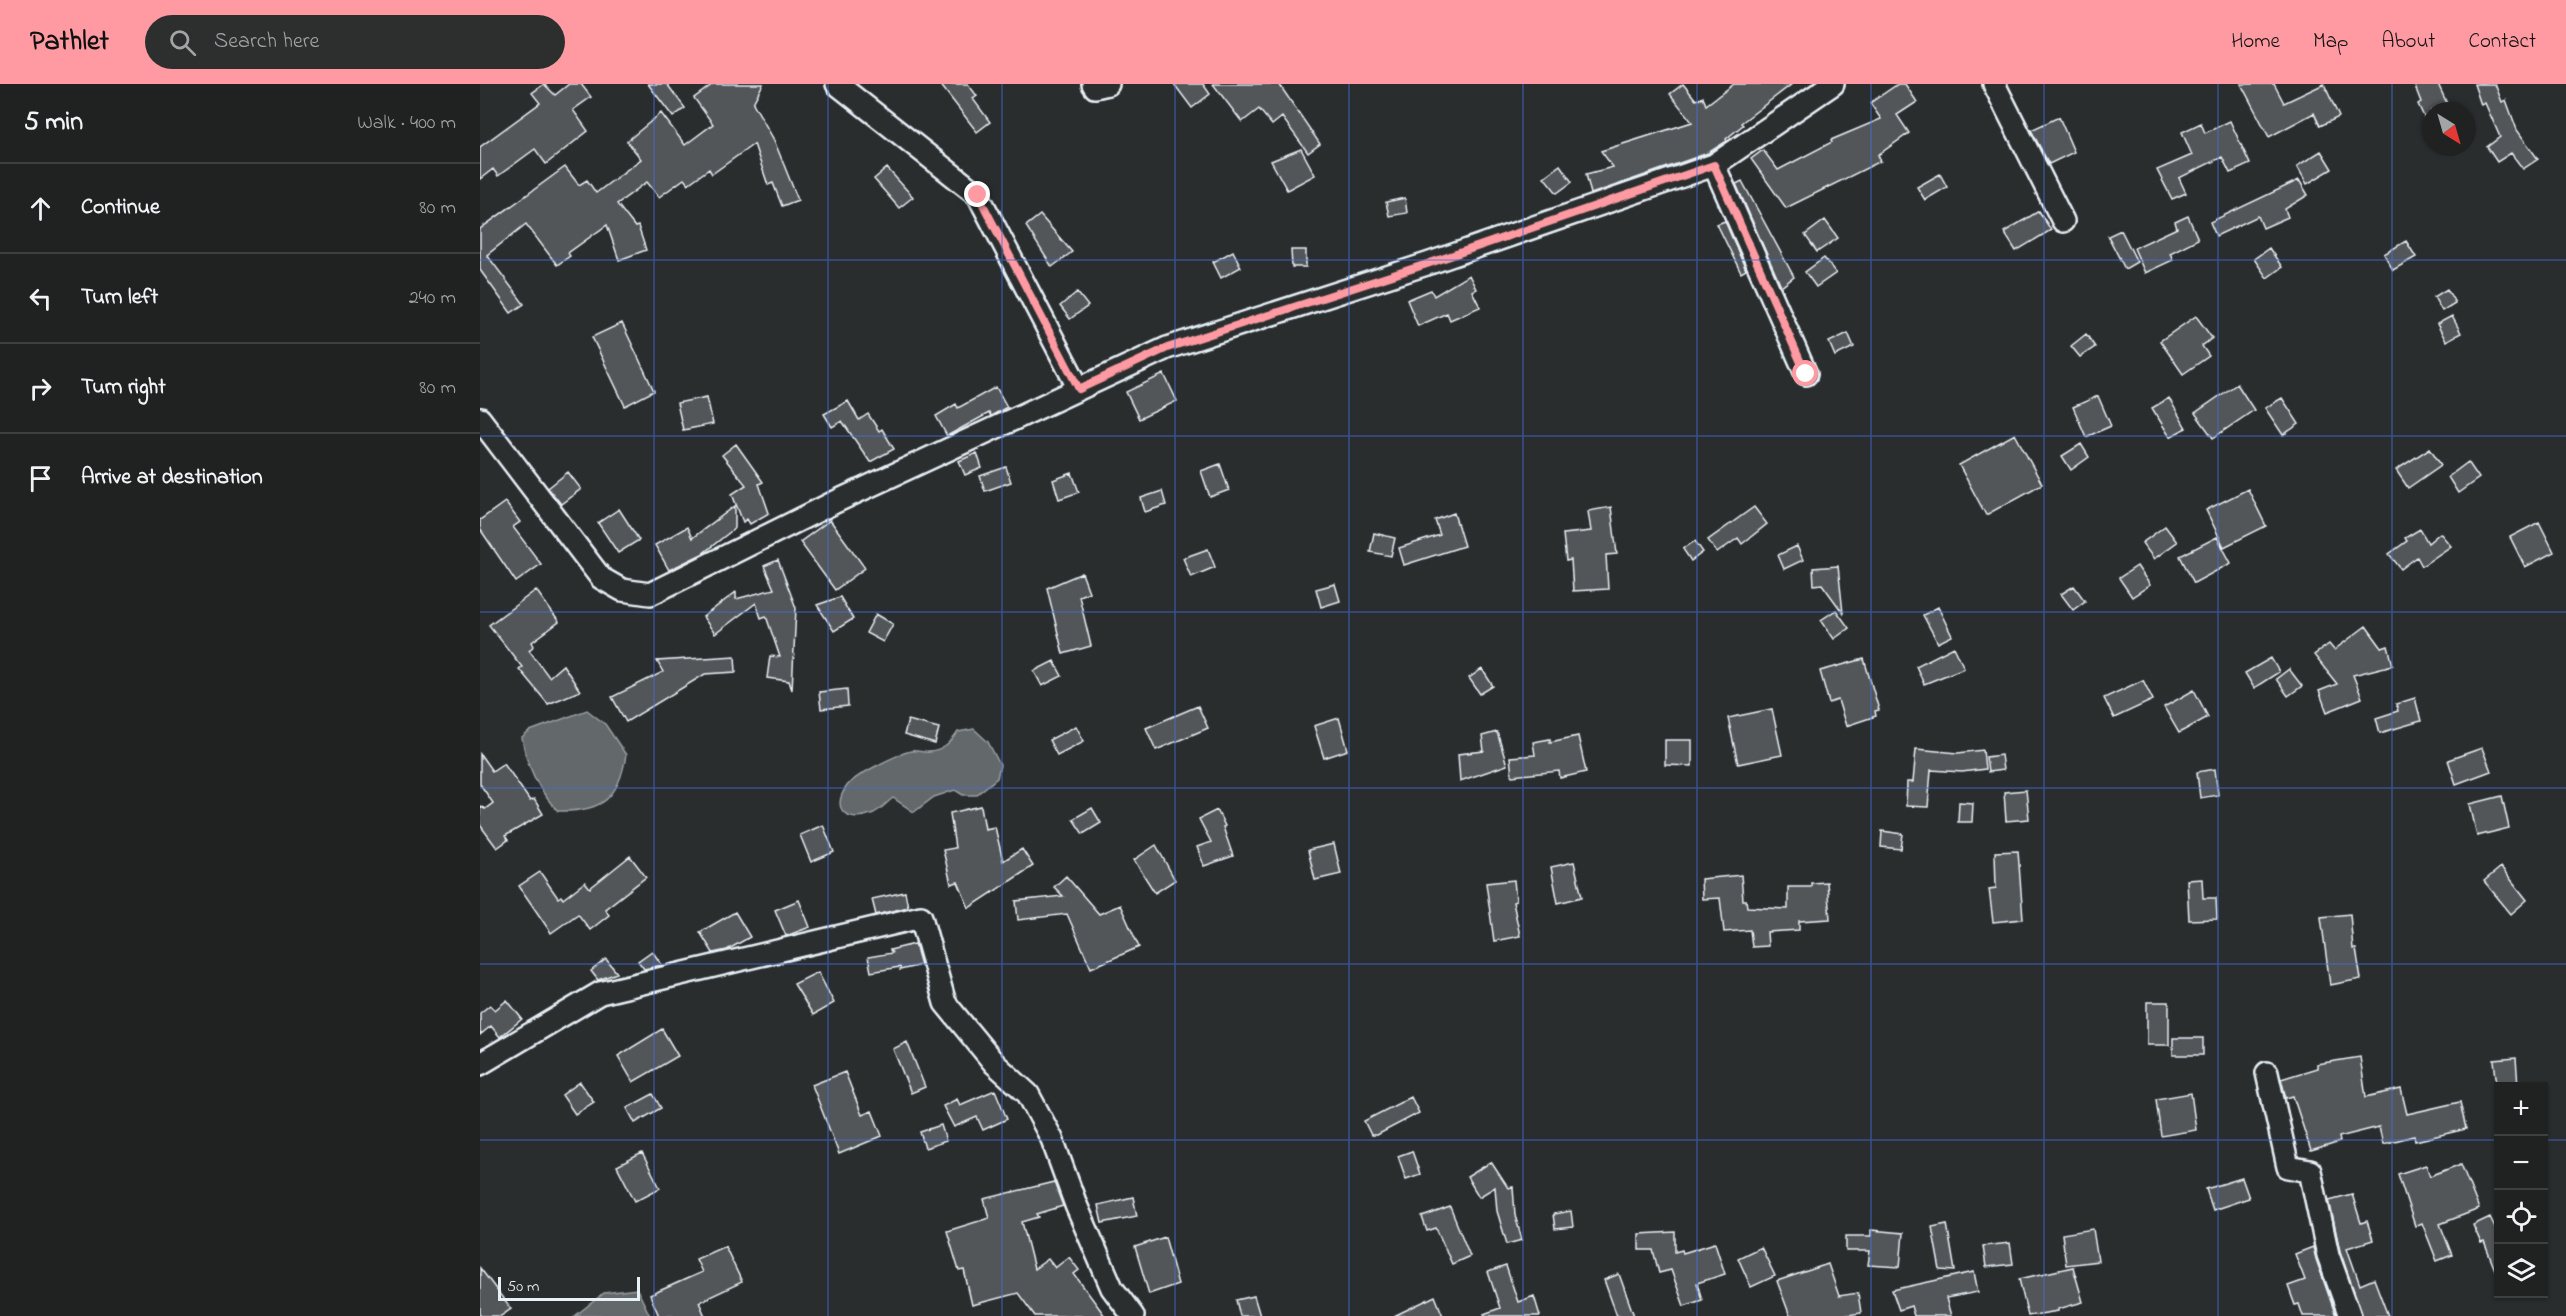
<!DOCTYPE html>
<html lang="en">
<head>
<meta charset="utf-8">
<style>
	:root { --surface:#202222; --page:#2d2f2f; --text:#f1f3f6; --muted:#a2a4a5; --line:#3d3f40; --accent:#ff9aa2 }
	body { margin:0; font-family:"Indie Flower",sans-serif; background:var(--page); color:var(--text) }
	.controls { position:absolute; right:18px; bottom:18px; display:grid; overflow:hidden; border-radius:0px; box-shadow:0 2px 4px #0004 }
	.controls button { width:54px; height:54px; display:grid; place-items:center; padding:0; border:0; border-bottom:2px solid var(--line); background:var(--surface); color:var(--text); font:30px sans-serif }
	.compass { position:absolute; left:1942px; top:18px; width:54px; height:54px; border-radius:50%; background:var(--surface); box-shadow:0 2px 4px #0004; rotate:143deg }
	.scale { position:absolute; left:18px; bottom:15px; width:142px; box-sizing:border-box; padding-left:6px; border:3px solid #e8f1f8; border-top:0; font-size:16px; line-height:21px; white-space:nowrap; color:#e8f1f8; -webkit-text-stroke:4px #2a2d2e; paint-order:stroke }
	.stop { position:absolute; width:18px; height:18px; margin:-14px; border:4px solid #ff9aa2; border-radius:50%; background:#fff }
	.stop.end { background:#ff9aa2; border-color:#fff; box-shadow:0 2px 6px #0008 }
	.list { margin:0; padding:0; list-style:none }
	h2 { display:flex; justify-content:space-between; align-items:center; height:78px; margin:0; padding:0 24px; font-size:26px }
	h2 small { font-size:20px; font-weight:400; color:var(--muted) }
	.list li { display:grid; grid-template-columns:39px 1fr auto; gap:18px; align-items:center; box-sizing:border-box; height:90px; padding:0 24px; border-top:2px solid var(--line) }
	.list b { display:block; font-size:22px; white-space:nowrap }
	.list em { font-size:20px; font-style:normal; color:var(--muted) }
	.icon { flex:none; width:33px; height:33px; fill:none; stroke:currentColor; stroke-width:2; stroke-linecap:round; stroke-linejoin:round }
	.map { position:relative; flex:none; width:2086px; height:1232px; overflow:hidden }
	header { display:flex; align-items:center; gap:36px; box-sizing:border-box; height:84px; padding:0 30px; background:var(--accent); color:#111 }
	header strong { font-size:28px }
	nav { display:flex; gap:33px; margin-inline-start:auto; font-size:21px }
	.search { width:420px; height:54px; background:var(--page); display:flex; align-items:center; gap:15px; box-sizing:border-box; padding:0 21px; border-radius:33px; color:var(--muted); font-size:22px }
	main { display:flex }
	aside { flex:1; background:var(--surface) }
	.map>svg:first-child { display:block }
	.water { fill:#63686b; stroke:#989fa3; stroke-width:1.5 }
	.building { fill:#535759; stroke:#e8f1f8; stroke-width:1.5 }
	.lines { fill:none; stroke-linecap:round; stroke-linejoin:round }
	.minor-casing { stroke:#e8f1f8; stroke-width:26 }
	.minor { stroke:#2a2d2e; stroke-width:21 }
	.route { stroke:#ff9aa2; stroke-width:8 }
	.grid { fill:none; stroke:#466fde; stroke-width:1.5; stroke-opacity:0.55 }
</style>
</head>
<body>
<header>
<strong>Pathlet</strong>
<div class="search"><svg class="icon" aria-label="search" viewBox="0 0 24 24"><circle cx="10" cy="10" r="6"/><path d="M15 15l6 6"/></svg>Search here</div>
<nav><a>Home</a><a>Map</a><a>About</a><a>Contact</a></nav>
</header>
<main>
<aside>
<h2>5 min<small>Walk · 400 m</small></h2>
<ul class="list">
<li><svg class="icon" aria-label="ahead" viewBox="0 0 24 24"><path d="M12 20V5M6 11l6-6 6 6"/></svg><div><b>Continue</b></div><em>80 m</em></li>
<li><svg class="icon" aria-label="left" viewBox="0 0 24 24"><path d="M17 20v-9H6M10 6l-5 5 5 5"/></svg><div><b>Turn left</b></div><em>240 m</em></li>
<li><svg class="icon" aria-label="right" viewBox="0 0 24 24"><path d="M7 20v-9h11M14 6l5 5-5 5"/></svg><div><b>Turn right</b></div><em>80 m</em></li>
<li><svg class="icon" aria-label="arrive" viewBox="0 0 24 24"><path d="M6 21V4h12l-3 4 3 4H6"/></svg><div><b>Arrive at destination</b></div></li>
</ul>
</aside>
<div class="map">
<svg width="2086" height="1232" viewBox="0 0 2086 1232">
	<rect width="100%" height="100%" fill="#2a2d2e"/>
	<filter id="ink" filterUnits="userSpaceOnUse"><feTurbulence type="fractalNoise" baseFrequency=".0167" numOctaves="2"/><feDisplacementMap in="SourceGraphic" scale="12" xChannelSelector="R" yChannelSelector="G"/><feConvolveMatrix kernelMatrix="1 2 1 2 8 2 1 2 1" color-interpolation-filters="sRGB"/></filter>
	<g filter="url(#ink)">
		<path class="water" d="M107 626 125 640 146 671C139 715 122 728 78 727 59 708 46 680 42 654L50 647Z
			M494 645 508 658 520 681 517 694 496 711H483L475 706 454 713 434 728 413 714C406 719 399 728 391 730 367 739 350 725 367 702 375 691 418 670 431 667 437 666 444 669 449 668 463 667 471 659 478 648Z
			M157 1205 170 1232H95L124 1209Z"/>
		<path class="building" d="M64 0 75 11 89 0H101L111 13 93 26 108 47 66 80 55 65 18 92 13 85 0 95V63L60 19 52 9Z
			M168 0H187L205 24 193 33Z
			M233 0H283L273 19 294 56 318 116 302 122 293 99 288 101 274 60 232 90 229 85 208 100 204 95 179 113 167 98 137 120 155 143 158 142 166 166 139 176 127 141 88 169 90 172 77 181 46 140 7 171 44 220 31 229 0 186V145L85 83 99 101 107 96 116 109 161 75 147 57 181 29 205 61 233 40 214 14Z
			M460 0H488L497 12 493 15 510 38 497 48Z
			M694 0H723L730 10 712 24Z
			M733 0H799L840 60 828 69 802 33 792 41 779 25 762 38Z
			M1203 0 1216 16 1223 13 1226 21 1254 0H1312L1261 39 1263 41 1246 55 1247 57 1228 69 1111 110 1106 90 1133 83 1121 67 1212 38 1190 10Z
			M1418 0H1425L1437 18 1417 31 1429 49 1398 71 1401 77 1306 124 1271 75 1283 66 1298 86 1352 58 1351 56 1401 35 1390 19Z
			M1761 0H1794L1804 19 1844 0 1859 33 1840 42 1834 29 1789 53Z
			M1934 0H1958L1969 24 1951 27V32L1945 35 1938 20 1941 18Z
			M1994 0H2015L2022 18 2026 16 2037 46 2058 75 2043 85 2031 69 2017 78 2007 63 2020 53 2005 19 2001 21Z
			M1579 33 1594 68 1569 80 1551 46Z
			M1750 37 1770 80 1750 89 1742 73 1699 94 1706 109 1692 115 1677 86 1712 71 1702 48 1721 39 1725 49Z
			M821 65 835 91 807 106 791 77Z
			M1841 67 1852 85 1827 100 1817 82Z
			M1080 81 1092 98 1077 109 1064 93Z
			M407 84 433 113 419 124 394 95Z
			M1460 90 1467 103 1445 116 1437 103Z
			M1819 96 1828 111 1805 125 1808 133 1783 144 1778 132 1736 152 1730 138Z
			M1262 97 1314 193 1301 203 1256 100Z
			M925 114 927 129 909 132 906 118Z
			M1559 127 1571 146 1536 167 1524 148Z
			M560 131 592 168 572 183 546 142Z
			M1708 132 1718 155 1690 169 1693 176 1665 189 1654 164 1697 144 1695 138Z
			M1345 136 1358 154 1337 168 1325 151Z
			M1245 137 1266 186 1261 189 1237 140Z
			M1641 146 1657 178 1645 185 1628 152Z
			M1926 157 1936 173 1913 186 1904 170Z
			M1789 164 1802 183 1787 194 1774 175Z
			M811 166H826V183H812Z
			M753 167 761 183 741 194 733 178Z
			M1344 174 1356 189 1336 203 1325 188Z
			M989 191 996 205 992 207 1000 223 970 236 967 229 938 242 927 216 951 206 954 212Z
			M1967 205 1975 219 1962 227 1954 213Z
			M597 208 608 222 590 235 580 222Z
			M1716 232 1732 254 1722 262 1729 272 1703 290 1680 257Z
			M1972 232 1981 249 1966 257 1957 240Z
			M142 239 174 307 145 322 112 253Z
			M1368 249 1374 263 1355 272 1349 258Z
			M1606 250 1615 263 1600 273 1591 262Z
			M684 290 697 317 659 335 646 308Z
			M1757 300 1774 326 1733 354 1715 329Z
			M516 303 527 323 511 332 509 329 467 352 456 332 476 320 478 324Z
			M1618 312 1631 342 1606 353 1593 323Z
			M227 313 233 340 203 346 197 319Z
			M1689 314 1706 344 1690 353 1672 324Z
			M1802 314 1819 340 1803 351 1785 324Z
			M368 317 379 336 388 330 399 347 402 345 414 365 390 378 362 337 352 343 344 330Z
			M1535 350 1562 400 1506 431 1479 381Z
			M256 360 283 398 279 400 289 429 270 440 267 435 263 438 252 410 266 401 242 371Z
			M1601 360 1609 373 1591 386 1582 372Z
			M1950 364 1961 381 1928 404 1916 386Z
			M497 369 502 384 485 391 479 377Z
			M1988 378 1999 394 1978 409 1968 393Z
			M740 380 749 406 730 413 721 387Z
			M526 383 531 398 505 407 500 392Z
			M88 388 101 405 81 420 68 404Z
			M592 389 599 408 579 415 573 396Z
			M1768 405 1786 442 1744 463 1726 426Z
			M682 407 686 421 665 428 661 414Z
			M25 418 40 438 33 443 61 480 36 498 0 445V436Z
			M255 422V444L222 470 189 486 175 461 207 443 212 454Z
			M1131 423 1137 470 1126 471 1128 505 1093 507 1091 476 1086 477 1083 450 1111 447 1108 427Z
			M1274 423 1287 440 1262 460 1258 454 1237 469 1228 456Z
			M139 425 159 456 138 469 118 439Z
			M974 429 984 462 924 481 919 464 960 451 955 436Z
			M350 436 385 484 355 506 320 458Z
			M2059 438 2074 468 2045 483 2030 453Z
			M1685 442 1697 458 1674 475 1662 459Z
			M1940 445 1948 459 1960 449 1971 462 1942 482 1937 473 1921 485 1909 470 1927 457 1925 454Z
			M894 449 915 454 911 472 890 468Z
			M1737 453 1751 479 1714 499 1700 472Z
			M1215 457 1223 468 1211 477 1203 465Z
			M1317 462 1323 476 1304 485 1298 471Z
			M728 465 735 483 711 493 703 474Z
			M298 476 316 524 312 606 309 597 287 594 290 572 300 573 286 532 281 534 276 519 235 550 223 533 256 508V515L294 505 284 482Z
			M1358 482 1363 529 1342 500 1334 501 1333 484Z
			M1657 482 1670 501 1652 513 1639 494Z
			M602 489 609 508 599 512 611 562 583 570 567 504Z
			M855 500 860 517 841 523 836 505Z
			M1594 502 1605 517 1593 526 1581 510Z
			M56 506 79 538 52 558 54 562 49 566 69 593 83 581 100 607 68 620 39 585 42 583 9 541Z
			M360 513 373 535 354 547 337 521Z
			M1458 523 1472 552 1458 559 1443 531Z
			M1356 526 1369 544 1354 555 1341 536Z
			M396 530 413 540 403 558 386 549Z
			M1886 542 1902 564 1908 562 1913 581 1873 591 1882 614 1847 628 1839 607 1857 600 1834 571 1849 560 1854 566Z
			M1474 563 1484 584 1444 600 1436 582Z
			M255 572 256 588 225 590 146 638 132 613 183 588 177 577Z
			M1791 574 1799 588 1774 604 1765 589Z
			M1384 575 1399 626 1395 627 1396 632 1366 642 1358 616 1349 619 1340 587Z
			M574 577 582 592 562 602 554 587Z
			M1002 585 1013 602 1000 610 989 594Z
			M1809 585 1822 602 1808 612 1796 595Z
			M1663 596 1673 616 1634 634 1624 614Z
			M367 605 368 622 341 625 339 608Z
			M1714 606 1728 633 1699 649 1684 623Z
			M1935 614 1941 637 1900 649 1896 634 1918 627 1916 620Z
			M718 622 728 644 676 666 666 644Z
			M1292 625 1302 671 1258 680 1248 634Z
			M859 634 868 666 844 674 834 642Z
			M428 636 459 644 455 660 424 651Z
			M596 642 604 657 577 671 569 656Z
			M1017 648 1027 681 980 697 978 670 1004 667 1002 652Z
			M1098 652 1106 688 1080 694 1079 687 1032 692 1030 673 1055 671 1053 658 1070 655V658Z
			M1185 656H1212V682L1185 681Z
			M2002 664 2011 687 1976 700 1968 676Z
			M1436 665 1478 669 1503 666 1505 685 1482 688 1451 686 1448 723 1426 722 1427 698H1433Z
			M0 670 12 687 24 679 50 717 54 715 63 730 25 752 28 756 17 764 0 741V722L5 725 13 719 0 700Z
			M1521 671 1523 686 1508 688 1506 673Z
			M1735 685 1738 711 1720 714 1717 688Z
			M1546 706 1549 735 1526 737 1524 708Z
			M2022 712 2029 744 1997 752 1990 720Z
			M1479 718 1493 719 1492 738H1478Z
			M501 722 505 745 515 743 523 777 542 765 553 782 489 824 478 798 471 800 463 766 475 764 470 729Z
			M612 724 621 739 603 750 593 735Z
			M737 726 745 742 743 743 753 772 724 782 717 763 731 758 719 735Z
			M343 741 354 768 331 778 320 751Z
			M1402 747 1423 750 1421 765 1401 763Z
			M854 760 861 790 835 796 828 766Z
			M676 761 695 796 675 809 654 776Z
			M1538 767 1543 835 1513 838 1509 805 1516 804 1515 768Z
			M150 772 166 793 125 825 129 831 110 846 98 830 71 849 39 802 60 788 78 814 81 812 83 815 105 798 110 804Z
			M1094 778 1102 813 1078 819 1071 783Z
			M2021 783 2047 816 2031 830 2004 797Z
			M1261 791 1263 816H1266L1267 823 1308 825V803H1331V799L1347 798 1350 835 1319 837V846L1287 848 1288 862 1272 863 1270 846 1244 848 1240 814 1222 815 1221 795Z
			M586 792 619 830 640 821 659 863 611 884 587 830 538 836 536 817 583 812 574 803Z
			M1722 795 1723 814H1736L1737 835 1709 836 1707 796Z
			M1034 796 1036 817 1033 818 1040 852 1014 857 1006 799Z
			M425 808 428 823 396 831 392 815Z
			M319 816 330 843 306 852 295 826Z
			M255 828 270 853 247 866 233 869 220 848Z
			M1870 830 1873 865H1876L1881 895 1850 901 1841 833Z
			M435 860 441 881 420 886V883L391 888 388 873 412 869 410 866Z
			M172 867 182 881 164 885 158 877Z
			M126 875 137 889 118 896 111 887Z
			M338 888 354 919 333 931 314 900Z
			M27 916 42 935 20 953 11 942 0 951V929L10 921 15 926Z
			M1667 918H1689V961H1667Z
			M182 945 198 972 153 998 138 972Z
			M1693 954H1723V971H1693Z
			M427 958 445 1003 431 1009 413 965Z
			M1880 973 1886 1013 1921 1005 1927 1030 1980 1018 1986 1045 1935 1057 1934 1052 1903 1060 1899 1043 1859 1053 1860 1058 1831 1067 1813 1012 1806 1014 1801 995 1837 984V980Z
			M2036 974 2038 1002H2017L2014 976Z
			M365 988 382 1031 392 1027 402 1052 359 1070 332 1001Z
			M100 998 114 1018 95 1030 82 1011Z
			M515 1006 527 1035 503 1046 497 1033 474 1043 463 1022 477 1015 480 1021Z
			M1711 1009 1716 1046 1681 1052 1676 1015Z
			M173 1010 181 1024 155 1039 147 1024Z
			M931 1013 939 1029 897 1051H891L884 1037Z
			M461 1041 466 1057 445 1064 440 1048Z
			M932 1067 940 1090 926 1095 918 1072Z
			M162 1069 180 1104 155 1117 137 1082Z
			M1011 1078 1028 1104 1033 1103 1035 1131 1042 1156 1027 1160 1017 1127 1015 1103 999 1113 987 1093Z
			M1981 1080 1999 1125 1960 1140 1972 1171 1957 1177 1942 1139 1935 1142 1918 1090 1946 1081 1950 1092Z
			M1762 1094 1769 1114 1733 1126 1726 1105Z
			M574 1098 583 1122 557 1130 559 1133 542 1138 554 1185 568 1175 575 1184 589 1173 599 1186 594 1190 625 1232H555L538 1209 492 1221 484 1186 479 1187 467 1147 509 1134 504 1115Z
			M1872 1110 1881 1139 1887 1137 1893 1156 1867 1164 1880 1201 1894 1195 1908 1232H1882L1860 1167 1849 1116Z
			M653 1113 657 1132 622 1139 618 1121Z
			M970 1123 990 1172 972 1180 956 1144 947 1147 942 1133Z
			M1091 1127 1093 1143 1075 1145 1073 1130Z
			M2010 1133 2019 1151 2017 1191 2004 1158 2001 1159 1993 1141Z
			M1467 1140 1475 1187 1460 1186 1452 1143Z
			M1613 1145 1618 1177 1586 1181 1582 1150Z
			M1391 1146 1423 1149 1420 1183 1388 1181 1390 1167H1366V1152H1391Z
			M1195 1148V1168L1202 1166 1203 1169 1235 1159 1245 1190 1217 1199 1222 1216 1204 1222 1191 1186 1179 1189 1173 1166H1159V1150Z
			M685 1153 698 1200 669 1210 655 1163Z
			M1530 1159 1533 1180 1506 1183 1503 1162Z
			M245 1162 262 1198 219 1218 225 1232H179L170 1211 222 1188 216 1175Z
			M1281 1163 1295 1192 1271 1203 1258 1174Z
			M1833 1163 1836 1175 1856 1232H1823L1819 1220 1815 1221 1808 1202 1825 1196 1815 1170Z
			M1348 1180 1359 1212 1378 1209 1381 1229 1362 1232H1310L1297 1197Z
			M1026 1182 1038 1218 1054 1212 1060 1232H1005L1004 1230 1020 1224 1008 1188Z
			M1593 1183 1603 1218 1578 1225V1227L1548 1232 1539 1195Z
			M0 1184 31 1225 21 1232H0Z
			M1494 1188 1498 1208 1466 1214 1471 1232H1434L1431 1222 1419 1226 1412 1206Z
			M1139 1190 1154 1232H1137L1124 1196Z
			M774 1212 780 1232H760L756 1216Z
			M955 1212 963 1232H914Z"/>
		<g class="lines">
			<g class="minor-casing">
				<path id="minor" d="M357 0 498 111 599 305
					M613 0 615 3 628 0
					M1514 0 1583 137
					M1234 81 1326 290
					M0 335 121 494 142 506 170 510 353 419 687 264 947 180 1234 81 1353 0
					M0 980 120 909 441 833 465 919 515 980 548 1010 572 1055 596 1121 632 1204 653 1232
					M1787 989 1808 1083 1830 1087 1848 1171 1870 1232"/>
			</g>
			<use href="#minor" class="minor"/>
		</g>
	</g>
	<g class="lines" filter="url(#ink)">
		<path class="route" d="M498 111 599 305 687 264 947 180 1234 81 1326 290"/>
	</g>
	<path class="grid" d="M174 0V1232M348 0V1232M522 0V1232M695 0V1232M869 0V1232M1043 0V1232M1217 0V1232M1391 0V1232M1564 0V1232M1738 0V1232M1912 0V1232M0 176H2086M0 352H2086M0 528H2086M0 704H2086M0 880H2086M0 1056H2018M2064 1056H2086"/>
</svg>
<div class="controls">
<button>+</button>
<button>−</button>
<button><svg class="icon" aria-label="locate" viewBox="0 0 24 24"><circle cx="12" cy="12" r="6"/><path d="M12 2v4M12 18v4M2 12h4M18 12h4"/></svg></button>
<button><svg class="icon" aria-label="layers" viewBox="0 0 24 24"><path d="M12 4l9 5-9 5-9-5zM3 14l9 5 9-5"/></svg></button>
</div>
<svg class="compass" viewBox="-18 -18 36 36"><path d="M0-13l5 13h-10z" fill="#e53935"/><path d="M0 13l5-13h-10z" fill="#a2a4a5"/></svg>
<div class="scale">50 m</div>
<div class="stop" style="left:1326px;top:290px"></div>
<div class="stop end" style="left:498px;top:111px"></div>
</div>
</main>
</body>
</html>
